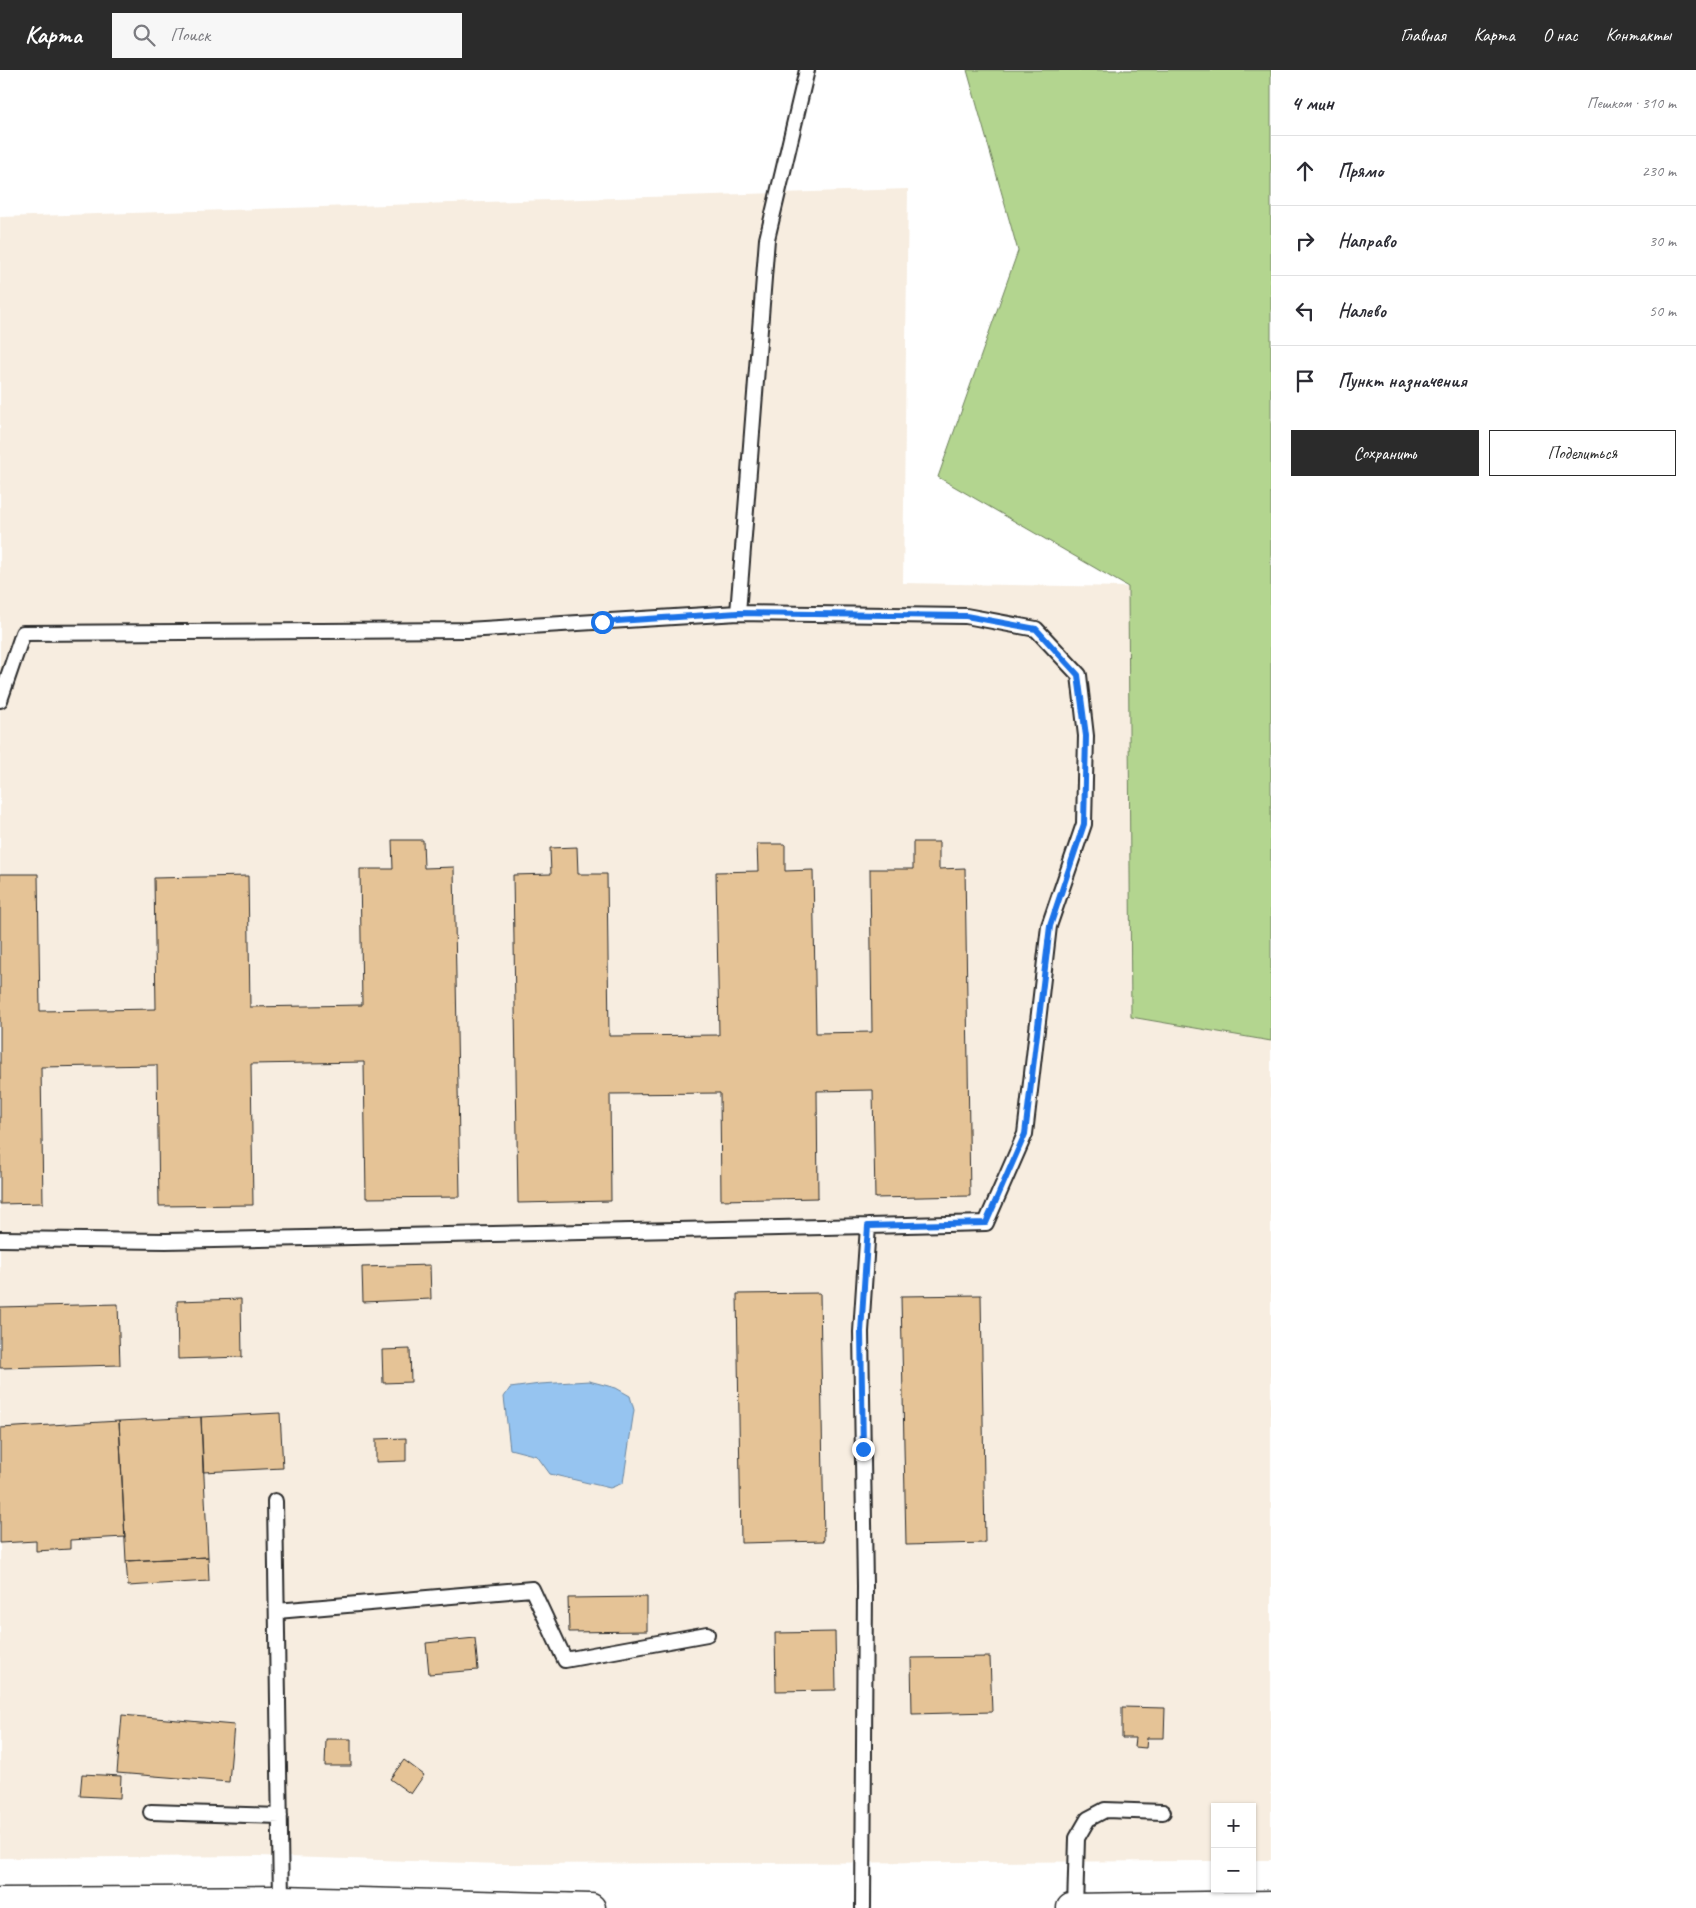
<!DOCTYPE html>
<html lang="ru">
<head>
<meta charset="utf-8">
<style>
	:root { --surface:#fff; --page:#f7f7f7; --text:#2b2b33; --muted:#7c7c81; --line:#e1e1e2; --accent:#2b2b2b }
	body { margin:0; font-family:Caveat,sans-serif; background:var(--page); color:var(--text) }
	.controls { position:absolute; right:15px; bottom:15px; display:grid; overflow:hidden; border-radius:0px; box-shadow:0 1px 4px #0004 }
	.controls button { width:45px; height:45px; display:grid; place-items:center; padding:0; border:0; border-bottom:1px solid var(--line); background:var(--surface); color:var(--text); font:25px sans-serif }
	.stop { position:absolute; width:15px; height:15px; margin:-11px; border:4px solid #1a73e8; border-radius:50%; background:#fff }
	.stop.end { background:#1a73e8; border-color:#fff; box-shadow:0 1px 5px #0008 }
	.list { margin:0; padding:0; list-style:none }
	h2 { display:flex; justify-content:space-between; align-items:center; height:65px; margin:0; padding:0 20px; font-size:21px }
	h2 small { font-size:16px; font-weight:400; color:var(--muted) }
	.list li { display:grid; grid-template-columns:32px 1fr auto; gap:15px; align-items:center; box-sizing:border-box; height:70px; padding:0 20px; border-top:1px solid var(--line) }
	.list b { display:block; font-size:19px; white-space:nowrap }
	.list em { font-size:16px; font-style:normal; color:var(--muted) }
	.actions { display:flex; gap:10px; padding:15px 20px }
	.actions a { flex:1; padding:11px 0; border:1px solid var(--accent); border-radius:0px; text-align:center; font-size:18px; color:var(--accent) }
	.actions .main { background:var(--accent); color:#fff }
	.icon { flex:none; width:28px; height:28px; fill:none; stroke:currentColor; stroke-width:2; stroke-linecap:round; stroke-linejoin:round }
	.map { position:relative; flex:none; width:1271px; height:1838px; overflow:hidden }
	header { display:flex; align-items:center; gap:30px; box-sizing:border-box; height:70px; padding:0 25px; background:var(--accent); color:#fff }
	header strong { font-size:24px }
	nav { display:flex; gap:28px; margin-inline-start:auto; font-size:18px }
	.search { width:350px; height:45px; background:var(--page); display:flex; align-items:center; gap:12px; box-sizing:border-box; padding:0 18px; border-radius:0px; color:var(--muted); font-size:19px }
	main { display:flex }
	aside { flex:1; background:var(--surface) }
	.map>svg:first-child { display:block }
	.built { fill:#f7ede0 }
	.green { fill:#b3d58f; stroke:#6f805d }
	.water { fill:#96c4f0; stroke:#6b87a1 }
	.building { fill:#e5c396; stroke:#2b2b2b }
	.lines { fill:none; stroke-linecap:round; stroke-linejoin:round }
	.service-casing { stroke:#2b2b2b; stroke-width:18 }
	.secondary-casing { stroke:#2b2b2b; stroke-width:31 }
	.service { stroke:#fff; stroke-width:14 }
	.secondary { stroke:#fff; stroke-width:28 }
	.route { stroke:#1a73e8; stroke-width:6 }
</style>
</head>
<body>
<header>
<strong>Карта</strong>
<div class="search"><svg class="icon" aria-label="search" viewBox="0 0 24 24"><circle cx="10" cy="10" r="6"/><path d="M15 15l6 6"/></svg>Поиск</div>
<nav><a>Главная</a><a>Карта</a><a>О нас</a><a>Контакты</a></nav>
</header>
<main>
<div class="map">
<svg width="1271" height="1838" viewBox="0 0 1271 1838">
	<rect width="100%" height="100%" fill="#fff"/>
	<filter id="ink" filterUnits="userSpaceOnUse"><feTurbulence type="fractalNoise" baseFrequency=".02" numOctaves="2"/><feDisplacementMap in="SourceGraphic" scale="10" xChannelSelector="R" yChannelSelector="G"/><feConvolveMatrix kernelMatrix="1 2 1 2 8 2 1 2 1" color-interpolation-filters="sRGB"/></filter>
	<g filter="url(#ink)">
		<path class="built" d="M908 119 903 513 1128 517 1131 947 1271 971V1790H1252V1737H1215V1791L501 1794 258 1786 0 1788V147Z"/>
		<path class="green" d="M967 0H1271V971L1131 947 1128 517 938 407 1018 181Z"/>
		<path class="water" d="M589 1311 616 1318 630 1326 634 1340 623 1413 610 1418 550 1404 537 1386 510 1379 504 1327 510 1318 540 1314Z"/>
		<path class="building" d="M392 770H423L424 798 454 797 460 1127 366 1128 364 992 251 994 253 1135 159 1136 157 995 41 997 43 1133 0 1134V804H38L40 941 156 939 154 808 248 806 250 937 362 935 360 799H393Z
			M913 772H939V799L965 798 970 1126 875 1128 873 1020 817 1021 818 1128 721 1130 720 1023 610 1024 611 1131 518 1133 513 805 551 804 550 778 577 777 578 804H607L609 966 719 965 716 802 758 801 757 774H785V801L813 800 816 963 872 962 870 799H913Z
			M430 1195 431 1229 363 1232 362 1197Z
			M820 1223 824 1471 741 1473 737 1224Z
			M981 1225 985 1473 906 1475 901 1226Z
			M241 1229 242 1287 178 1289 177 1231Z
			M118 1234 120 1295 0 1298V1237Z
			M410 1279 411 1312 383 1313 382 1280Z
			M280 1343 283 1398 203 1402 201 1347Z
			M201 1347 208 1487 126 1491 119 1351Z
			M119 1351 125 1467 70 1470V1479L36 1481V1471L0 1473V1358Z
			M406 1368V1391L376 1392V1369Z
			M208 1487 209 1511 128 1516 126 1491Z
			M647 1527V1561L569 1562 568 1528Z
			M835 1562 836 1620 776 1621 775 1563Z
			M475 1568 478 1600 429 1604 426 1573Z
			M990 1587 992 1642 912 1644 911 1588Z
			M1122 1637 1165 1638 1164 1668H1147L1146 1678 1134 1677 1135 1668H1122Z
			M122 1645 234 1655 229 1712 117 1703Z
			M326 1669H351V1696H325Z
			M404 1690 424 1705 411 1724 390 1709Z
			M82 1704 121 1706 120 1728 80 1726Z"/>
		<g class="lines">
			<g class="service-casing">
				<path id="service" d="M738 543 767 169 807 0
					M0 630 23 563 467 560 738 543 966 546 1036 559 1079 605 1086 666 1084 754 1049 856 1025 1064 986 1153 868 1156 861 1262 865 1516 863 1838
					M0 1169 166 1171 868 1156
					M275 1431 281 1830
					M277 1541 532 1519 565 1590 707 1564
					M151 1742 280 1746
					M1075 1838 1077 1768 1088 1749 1105 1740 1163 1742"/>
			</g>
			<g class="secondary-casing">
				<path id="secondary" d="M0 1832 281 1830 591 1838
					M1071 1838 1271 1835"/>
			</g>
			<use href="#service" class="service"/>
			<use href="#secondary" class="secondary"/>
		</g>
	</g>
	<g class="lines" filter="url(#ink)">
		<path class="route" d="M602 552 738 543 966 546 1036 559 1078 605 1086 666 1084 754 1050 856 1025 1064 986 1153 868 1156 861 1262 863 1379"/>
	</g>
</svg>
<div class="controls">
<button>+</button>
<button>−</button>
</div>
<div class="stop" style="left:602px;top:552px"></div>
<div class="stop end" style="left:863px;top:1379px"></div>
</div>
<aside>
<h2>4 мин<small>Пешком · 310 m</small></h2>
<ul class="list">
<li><svg class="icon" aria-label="ahead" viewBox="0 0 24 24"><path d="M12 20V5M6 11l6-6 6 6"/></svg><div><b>Прямо</b></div><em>230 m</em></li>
<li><svg class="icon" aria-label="right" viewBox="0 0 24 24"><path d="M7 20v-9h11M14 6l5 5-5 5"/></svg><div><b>Направо</b></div><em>30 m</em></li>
<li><svg class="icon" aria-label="left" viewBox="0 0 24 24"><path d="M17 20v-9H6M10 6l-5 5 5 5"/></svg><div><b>Налево</b></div><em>50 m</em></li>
<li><svg class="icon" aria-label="arrive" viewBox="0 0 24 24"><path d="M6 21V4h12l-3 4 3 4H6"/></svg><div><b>Пункт назначения</b></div></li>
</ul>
<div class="actions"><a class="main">Сохранить</a><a>Поделиться</a></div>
</aside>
</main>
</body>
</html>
